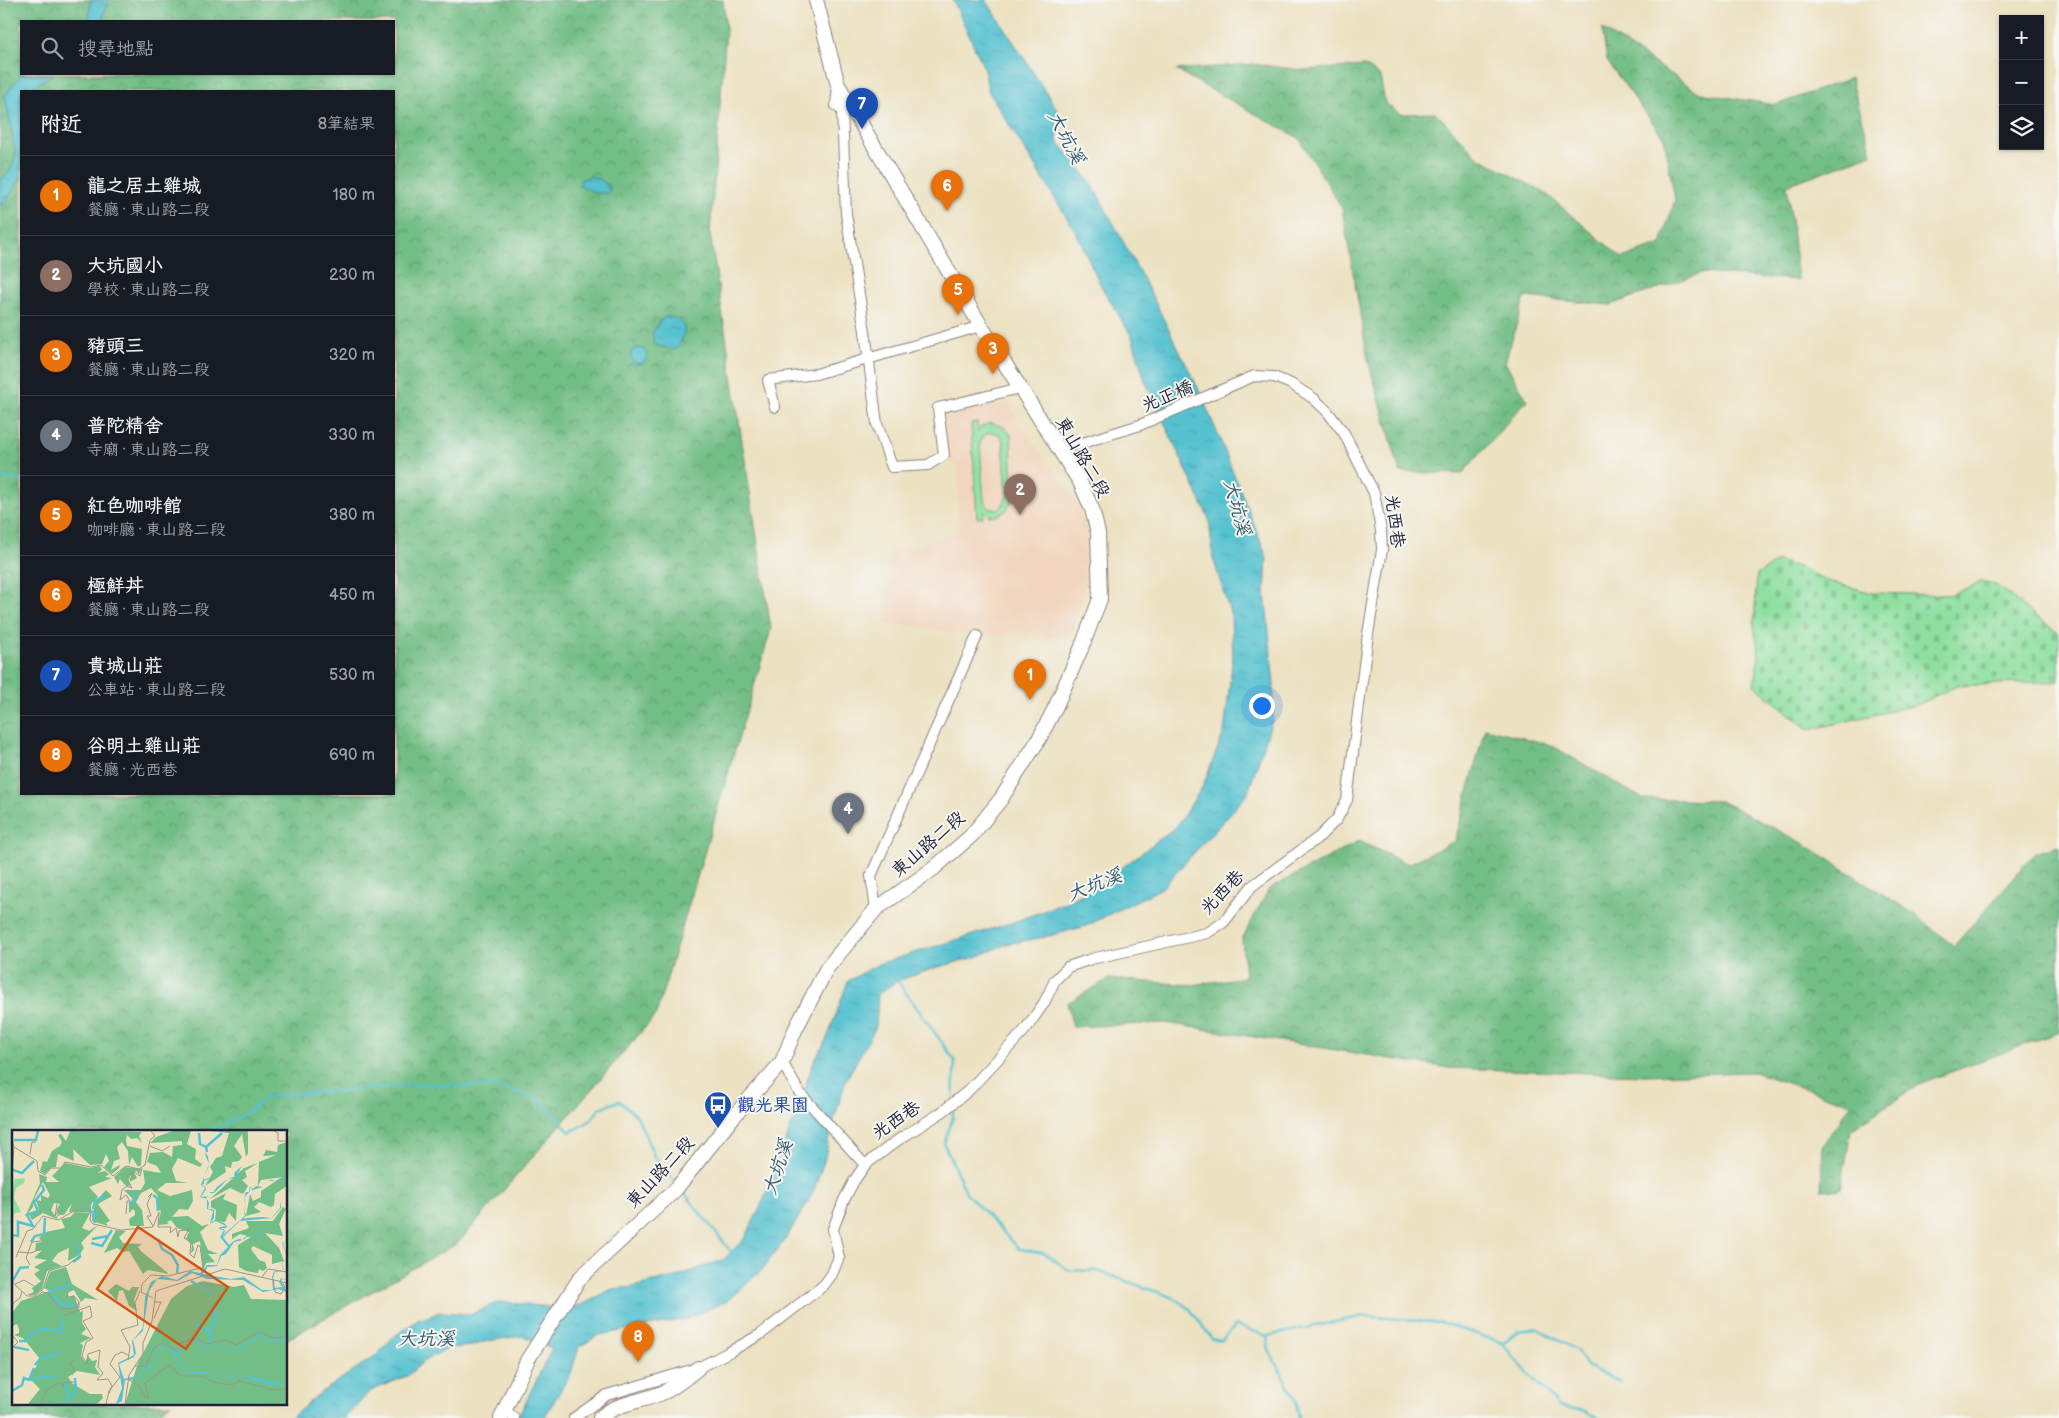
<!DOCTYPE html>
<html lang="zh-TW">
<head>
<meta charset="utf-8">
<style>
	:root { --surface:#171b24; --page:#20242c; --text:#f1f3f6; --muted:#9ea1a6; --line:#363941; --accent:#7c3aed }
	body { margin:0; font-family:"Balsamiq Sans","LXGW WenKai TC",sans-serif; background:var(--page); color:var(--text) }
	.controls { position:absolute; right:15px; top:15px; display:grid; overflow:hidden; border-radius:0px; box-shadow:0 1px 4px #0004 }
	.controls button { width:45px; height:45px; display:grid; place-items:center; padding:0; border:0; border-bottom:1px solid var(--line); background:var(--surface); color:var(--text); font:25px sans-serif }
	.you { position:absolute; left:1261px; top:705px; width:18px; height:18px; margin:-12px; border:4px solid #fff; border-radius:50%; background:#1a73e8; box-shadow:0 0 0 8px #1a73e833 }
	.badge { display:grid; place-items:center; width:32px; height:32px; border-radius:50%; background:var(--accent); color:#fff; font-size:16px; font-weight:700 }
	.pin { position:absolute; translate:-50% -41px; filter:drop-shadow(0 1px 2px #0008) }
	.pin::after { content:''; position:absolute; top:26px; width:18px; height:15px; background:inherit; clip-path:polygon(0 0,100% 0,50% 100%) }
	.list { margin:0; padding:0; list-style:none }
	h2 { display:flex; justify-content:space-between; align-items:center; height:65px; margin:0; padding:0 20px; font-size:21px }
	h2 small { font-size:16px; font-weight:400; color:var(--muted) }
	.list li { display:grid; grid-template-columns:32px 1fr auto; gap:15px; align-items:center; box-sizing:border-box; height:80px; padding:0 20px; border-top:1px solid var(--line) }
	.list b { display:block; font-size:19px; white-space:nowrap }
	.list p { margin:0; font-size:16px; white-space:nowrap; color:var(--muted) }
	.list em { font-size:16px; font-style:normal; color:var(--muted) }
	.icon { flex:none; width:28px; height:28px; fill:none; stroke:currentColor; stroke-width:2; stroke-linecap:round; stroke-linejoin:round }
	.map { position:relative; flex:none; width:2059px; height:1418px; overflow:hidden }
	.search { position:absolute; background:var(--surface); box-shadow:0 1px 4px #0004; left:20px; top:20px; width:375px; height:55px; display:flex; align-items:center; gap:12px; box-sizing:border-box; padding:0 18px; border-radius:0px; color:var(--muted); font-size:19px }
	.panel { position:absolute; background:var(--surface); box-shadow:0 1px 4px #0004; left:20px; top:90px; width:375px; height:705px; border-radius:0px }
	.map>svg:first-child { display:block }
	.built { fill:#f1d5bd }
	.forest { fill:url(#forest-crowns); stroke:#4a7060; fill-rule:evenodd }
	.cemetery { fill:url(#cemetery-stones); stroke:#58816e }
	.pitch { fill:#8fe0a0; stroke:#58816e; fill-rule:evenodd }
	.water { fill:url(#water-ripples); stroke:#3c7286 }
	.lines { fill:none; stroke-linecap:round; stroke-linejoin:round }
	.stream { stroke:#56c2d0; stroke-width:2.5 }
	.street-casing { stroke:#87827e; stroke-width:12 }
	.secondary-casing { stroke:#87827e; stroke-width:16 }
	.street { stroke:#fff; stroke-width:10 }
	.secondary { stroke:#fff; stroke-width:14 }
	.labels { text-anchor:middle; stroke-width:4; stroke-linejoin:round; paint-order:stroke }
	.street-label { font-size:18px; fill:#22223b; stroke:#f6f6f2 }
	.transit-label { font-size:18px; fill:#164399; stroke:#f6f6f2; text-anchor:start }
	.water-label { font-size:19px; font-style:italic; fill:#345a6f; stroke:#f6f6f2 }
	.inset-river { fill:none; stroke:#56c2d0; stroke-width:2.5 }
	.inset-road { fill:none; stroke:#9b958b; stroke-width:1 }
	.view { fill:#d45411; fill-opacity:0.15; stroke:#d45411; stroke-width:2.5 }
	.inset-edge { fill:none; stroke:#22223b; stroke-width:2.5 }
</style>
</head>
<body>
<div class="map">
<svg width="2059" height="1418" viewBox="0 0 2059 1418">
	<defs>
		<pattern id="forest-crowns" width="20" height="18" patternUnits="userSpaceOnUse" patternTransform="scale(1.25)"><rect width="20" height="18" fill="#73be86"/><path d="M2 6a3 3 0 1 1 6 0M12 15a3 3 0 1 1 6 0" fill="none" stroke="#5e9a6f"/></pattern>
		<pattern id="cemetery-stones" width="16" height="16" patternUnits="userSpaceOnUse" patternTransform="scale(1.25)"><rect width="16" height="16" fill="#8fe0a0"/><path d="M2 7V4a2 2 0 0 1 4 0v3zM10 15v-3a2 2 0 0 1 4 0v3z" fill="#7bc08b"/></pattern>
		<pattern id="water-ripples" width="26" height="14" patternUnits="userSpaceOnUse" patternTransform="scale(1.25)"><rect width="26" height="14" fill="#56c2d0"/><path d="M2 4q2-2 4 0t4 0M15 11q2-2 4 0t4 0" fill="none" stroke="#4ba6b4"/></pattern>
	</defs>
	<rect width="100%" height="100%" fill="#f6f6f2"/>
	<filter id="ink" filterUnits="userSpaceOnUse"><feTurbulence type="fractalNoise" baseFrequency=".02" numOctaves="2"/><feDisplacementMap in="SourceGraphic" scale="10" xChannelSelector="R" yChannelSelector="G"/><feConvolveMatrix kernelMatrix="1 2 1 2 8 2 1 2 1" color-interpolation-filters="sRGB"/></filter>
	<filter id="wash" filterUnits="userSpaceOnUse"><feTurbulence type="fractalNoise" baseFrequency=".0096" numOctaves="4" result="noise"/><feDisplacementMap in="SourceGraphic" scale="20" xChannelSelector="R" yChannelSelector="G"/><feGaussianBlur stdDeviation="1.12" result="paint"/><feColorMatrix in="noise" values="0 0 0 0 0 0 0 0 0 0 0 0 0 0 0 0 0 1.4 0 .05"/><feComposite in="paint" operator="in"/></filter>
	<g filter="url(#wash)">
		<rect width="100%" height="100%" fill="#ece1c1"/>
		<path class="built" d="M1007 401 1018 421 1077 503 1085 526 1089 558 1087 581 1071 637 977 636 887 623 890 554 959 532 958 467 944 456 937 417Z"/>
		<path class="forest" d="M0 0H723L726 30 710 233 771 629 656 1015 458 1243 286 1340V1132H14V1404H171L147 1418H0ZM21 21H394V74H21ZM21 91H394V794H21Z
			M1602 29 1700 93 1776 105 1851 78 1872 154 1787 185 1798 280 1702 273 1610 305 1525 297 1505 362 1527 400 1462 474 1400 472 1368 360 1342 208 1299 138 1176 70 1252 64 1302 70 1365 66 1380 76 1385 103 1400 114 1436 113 1478 157 1545 193 1622 258 1661 244 1675 200 1664 138 1607 61Z
			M1485 728 1551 745 1643 799 1721 801 1803 843 1911 912 1954 946 2035 853 2059 846V1032L1921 1083 1851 1130 1841 1189 1821 1190 1823 1144 1852 1104 1754 1072 1645 1075 1449 1068 1166 1023 1073 1027 1067 1003 1109 979 1192 985 1245 977 1242 939 1269 889 1359 841 1408 864 1455 841Z"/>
		<path class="cemetery" d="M1778 561 1801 568 1830 582 1873 593 1950 595 1981 582 1996 585 2059 634V681L1957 686 1916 705 1809 730 1754 685 1759 655 1754 626 1757 575Z"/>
		<path class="pitch" d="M977 422 978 432 981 427 990 423 1004 427 1011 435 1013 499 1007 510 996 516H989L984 511 983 517 977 518 971 423ZM991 432 999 434 1003 441 1007 496 1002 506 998 509H990L984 501 980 443 983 435Z"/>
		<path class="water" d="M91 0H108L102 21H88Z
			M953 0H986L1057 109V140L1092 184 1147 286 1198 388 1220 439 1267 558 1265 592 1274 684 1273 718 1247 795 1162 888 1086 926 1045 937 1006 944 977 957 938 967 897 981 878 994 876 1027 846 1080 830 1133 824 1162 812 1195 787 1237 762 1270 727 1301 686 1319 599 1335 579 1347 571 1373 544 1418H518L552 1348 522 1336 487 1341 472 1346 449 1348 424 1361 407 1376 370 1391 345 1418H291L320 1393 378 1354 393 1337 418 1320 440 1312 471 1314 499 1302 551 1307 582 1305 612 1289 633 1287 678 1276 723 1260 745 1238 764 1199 779 1161 812 1066 828 1036 848 981 878 964 1011 923 1059 905 1095 888 1177 826 1203 786 1224 732 1233 656 1231 616 1213 558 1209 519 1145 381 1132 337 1101 286 1077 234 989 92 983 66Z
			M22 74H53L34 86 32 91H21V177L6 202 0 205V181L11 169 16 155 5 95Z
			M591 176 603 181 610 189 609 193H595L579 184 581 180Z
			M666 317C690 317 687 337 675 350L655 345 652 334 659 322Z
			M631 356a8 8 0 1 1 16 0a8 8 0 1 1-16 0Z"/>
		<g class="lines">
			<path class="stream" d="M0 477 21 480
				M897 980 955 1061 953 1098
				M953 1106V1117L944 1144 967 1194 1019 1249 1044 1253 1069 1270 1097 1271 1172 1297 1190 1309 1212 1339 1221 1341 1236 1325 1267 1336 1364 1316 1443 1323 1503 1343 1513 1357 1559 1406 1585 1411 1597 1418
				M209 1132 247 1113 267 1097 415 1084 499 1087 540 1099 570 1132 590 1121 600 1108 619 1101 637 1116 654 1156 675 1182
				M682 1190 733 1254
				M1267 1336 1269 1350 1296 1401 1299 1418
				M1503 1343 1518 1331 1536 1328 1575 1349 1588 1367 1620 1382"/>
		</g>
	</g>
	<g filter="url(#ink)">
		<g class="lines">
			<g class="street-casing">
				<path id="street" d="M838 85 836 106 842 110 846 214 865 331 877 424 892 467 928 465 944 455 938 408 1020 388
					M775 407 768 380 816 374 981 326
					M876 909 871 876 977 636
					M782 1062 799 1092 865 1165
					M506 1411 514 1418
					M574 1418 607 1395 698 1368 731 1351 761 1334 824 1285 832 1274 839 1257 833 1229 844 1200 854 1181 865 1165 898 1140 942 1112 968 1091 1025 1030 1044 1003 1055 980 1068 967 1091 959 1207 933 1224 922 1252 886 1319 837 1337 819 1347 800 1368 634 1382 550 1381 530 1374 493 1344 433 1327 411 1313 398 1291 384 1274 377 1254 376 1140 425 1060 450"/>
			</g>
			<g class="secondary-casing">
				<path id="secondary" d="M501 1418 528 1359 580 1278 676 1189 734 1116 782 1062 795 1030 827 968 876 909 933 869 971 836 1001 799 1039 739 1055 708 1081 649 1100 599 1098 533 1092 509 1080 482 981 326 838 85 816 0
					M600 1418C617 1402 642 1402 662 1393 676 1387 687 1377 698 1368"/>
			</g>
			<use href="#street" class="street"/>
			<use href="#secondary" class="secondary"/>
		</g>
	</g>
	<defs>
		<g id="bus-pin" transform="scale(1.4375)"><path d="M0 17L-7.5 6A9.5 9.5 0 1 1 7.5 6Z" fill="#1a4fb4" stroke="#f6f6f2"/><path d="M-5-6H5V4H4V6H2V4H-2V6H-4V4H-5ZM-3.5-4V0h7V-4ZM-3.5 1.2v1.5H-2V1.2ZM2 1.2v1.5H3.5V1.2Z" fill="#fff"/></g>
	</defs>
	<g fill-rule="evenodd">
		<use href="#bus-pin" x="718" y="1105"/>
	</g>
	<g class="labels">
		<g class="street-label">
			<text transform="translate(1167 396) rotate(-23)" y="6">光正橋</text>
			<text transform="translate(1083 457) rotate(60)" y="6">東山路二段</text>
			<text transform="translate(1395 521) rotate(83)" y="6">光西巷</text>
			<text transform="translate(928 844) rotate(-41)" y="6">東山路二段</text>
			<text transform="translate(1222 892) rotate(-46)" y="6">光西巷</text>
			<text transform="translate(896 1120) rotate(-34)" y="6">光西巷</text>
			<text transform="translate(660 1172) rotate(-47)" y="6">東山路二段</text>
		</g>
		<g class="transit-label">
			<text x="737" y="1111">觀光果園</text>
		</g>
		<g class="water-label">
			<text transform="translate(1067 137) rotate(62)" y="7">大坑溪</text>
			<text transform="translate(1238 507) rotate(75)" y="7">大坑溪</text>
			<text transform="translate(1094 884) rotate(-22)" y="7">大坑溪</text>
			<text transform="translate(777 1167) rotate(-72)" y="7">大坑溪</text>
			<text x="426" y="1345">大坑溪</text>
		</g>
	</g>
	<g transform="translate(12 1130)">
		<rect width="275" height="275" fill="#ece1c1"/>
		<path d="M58 1 130 2 127 6 130 13 125 8 119 9 115 5 114 10 115 16 130 19 129 35 126 37 120 27 117 35 116 21 110 12 105 17 108 29 102 31 99 40 108 35 107 38 100 44 92 37 97 31 94 24 90 34 78 35 61 19 62 31 46 24 44 37H40L33 44 28 41 31 31 35 32 40 21 48 16 50 12 46 5 49 4 54 11ZM161 1H179L175 14 184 19 183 29 190 34 188 37 166 28 160 39 164 51 176 53H154L145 60 158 66 180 60 181 71 176 80 167 79 160 87 176 86 190 96 197 94 188 102 196 120 206 124H196L203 132 194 133 191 140 188 111 181 114 182 120 179 123 180 115 174 109 177 102 165 98 159 90 155 92 157 94 146 95 149 81 145 78 146 66 139 58 129 63 124 72 130 80 132 96H118L117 89 123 85V81L121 79 117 83V72L122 70 112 60H129L133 53 131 40 149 43 145 36 135 32 138 23 151 22 160 27 161 16 170 15V11L138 13 144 7ZM199 1H236V23L234 27 230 4 222 16 230 27 227 31 220 32 219 38 213 36 214 42 193 56 201 42 198 37 204 28 210 26 217 3ZM275 12V56L263 64 262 75 259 77 247 72 242 77 249 82 234 86 238 64 241 71 249 67V61L270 47 249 50 246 56 247 32 264 25 251 26 254 20 265 22 266 15ZM53 33 78 38 88 36 90 40 85 43 93 41 97 44 93 47 100 48 77 57 86 67 79 74V81L57 82 60 73 52 85H48L44 80 48 74 42 73 39 80 44 87 46 83 45 89 31 83 20 90 17 84 27 80 24 70 29 71V65L36 68 38 65 31 52 22 69 21 77 13 87 28 53 27 44 35 47 34 52H47L40 46ZM246 33 233 41 235 47 230 50 236 56 231 64 218 58 198 69 232 38ZM113 37 129 39 127 45 125 41 122 42 125 48 118 52 119 45 116 50 119 55 114 56 108 49 106 54 102 47ZM94 60 100 66 86 74 98 91 94 93 96 96 80 91 83 72ZM214 63 211 69 225 75 224 91 217 83 213 92 203 91 204 80 199 77V71ZM271 77 274 79 267 94 271 106 253 103 267 118 272 131 260 134V125L241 116 239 119 247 130 253 132 255 138 251 141 247 139 246 143 234 141 227 137 226 115 239 107 228 104 220 109V104L237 98 234 91H261ZM63 82 78 83 70 98 77 101 86 95 69 113 72 118 67 125 56 131 57 118 46 123 40 131 50 136 35 141 30 159 23 165H15L22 162 20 158 29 151 22 144 28 140 22 137 35 130 22 128 30 120 23 121 24 113 30 112 27 108 34 102 53 98 49 89 58 87ZM104 100 114 101 107 107 111 113 130 114 126 117 129 121 157 144 136 140 131 144 117 121 111 122 105 118 92 123ZM54 137 60 154 86 170 73 168 69 172 62 160 55 163 57 167 62 165 68 182 71 181 70 193 74 199 69 204 79 208 68 213 71 215 69 226 73 232 76 226 80 231 85 230 83 237 88 245 65 241 56 247 61 254 78 264H90L91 268 85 274H16L28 259 18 249 28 229 11 208 2 205 7 203V199L5 194 1 196 0 183 9 171 38 161 32 158 38 142ZM191 151 222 157 232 155 239 169 275 170V274H113L126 233 159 169 175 156ZM104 154 117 161 120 157H127L122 170 125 181 117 176 111 160 107 161 105 171 96 161Z" fill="#73be86"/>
		<path d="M13 48 12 53 4 58 2 68 9 82 3 83 0 90V57L3 49Z" fill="#8fe0a0"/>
		<path d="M195 22 194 24 196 26 197 34 196 38 192 47V50L194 49 201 47 204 39 213 26 201 47 192 51V54L190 55 193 57 194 59 189 67 198 66V62H202V61L205 57 213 51 220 47H223L222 44 223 42 230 36 224 47 216 49 202 63H198V66L194 67 197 73 196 79H199L202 80V88L198 94 203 90 212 93 215 96 214 98H208L212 99 213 102 209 107 233 86 232 82 234 74 232 70V68L234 62H237L238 57H239L240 59 243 57 244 56 251 57 255 51 260 50 263 51 264 50H266V45L268 44 266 50 263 51H255L251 57 240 60 238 57V61L232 68 234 74 232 81 234 85V86L232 88 233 89 234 88 250 87 260 88 261 86 268 78 269 70V78L260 88 228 91 211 107 217 115 222 111 227 109 231 110 232 108 235 106 246 105 249 102 248 105 246 106 240 107H235L231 110 222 112 214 124 209 126 205 136 195 137 194 141 190 144 219 149 232 147 250 160H259L261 159 260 147 262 142 263 141H270L272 138 269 135V134L275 127 270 113 272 112 275 111 271 113 275 127 269 135 272 137V139L270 141 263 142 261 148 262 158 270 157 267 152 269 148 275 150 270 149 269 152 275 162 266 159 251 162 231 150 195 149 180 143 166 151 145 149 137 161 131 201 121 210 124 223 122 227 107 234 112 249 121 247 129 249 127 240 136 239 137 235 143 232V222L145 219 151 216H156L167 224 170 216 180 210 184 209 192 215 195 219 200 215H201L202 216 203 219 207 216 221 221 226 216 231 220 230 215 232 213 240 210 245 211V204L246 203 250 204 251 209H265L273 211 274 208 275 211 273 212 251 210 247 204 245 212H234L231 221 226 217 219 223 209 216 202 220 200 215 195 220 185 211H180L171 215 170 223 164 227 168 236 178 243 184 241 198 243 203 247 209 245H212L216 247 227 244 275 255H257L227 245 217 248 209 245 202 248 197 244H177L167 237 160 220 152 217 144 221V231L136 241H128L130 249 113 250 110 271 104 274 110 258 106 233 122 225 120 211 131 198 133 167 139 152 150 146 165 150 178 141 188 143 195 135H205L208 125 216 117 208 107 212 100 207 99 208 97 214 96 204 91 198 94 201 81 195 79V69L188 67 193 58 189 55 197 34 193 24Z" fill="#56c2d0"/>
		<path class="inset-river" d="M187 3 188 14 194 17M2 10H24L26 1M195 22 194 17 210 3M1 40 10 43 22 31M141 65 145 68 146 81M117 74 121 71 122 61M81 79 83 71 94 66M74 80 85 83 81 85 83 93M0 105 6 106V92L21 96 15 85 26 81 22 72 32 60 30 55M80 109 96 106M146 109 150 119 160 125 166 135 165 143M19 112 23 106 32 104 33 88M79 113 90 116 100 100M61 132 68 127 66 115M179 151 200 164M0 152 8 138 17 137M36 162 58 155M40 165 50 175H62M183 194 197 200M7 211H14L19 204 30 199 51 202 50 189M199 213 198 201 204 187 201 180M2 217 17 220M23 235 28 229 48 223M17 250 42 246M53 254 57 267 54 274M0 261 10 255 12 248 17 250 22 238M57 267 64 262 63 248"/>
		<path class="inset-road" d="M262 1 266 3V11H275M0 10 2 17 25 31 26 41 33 45 39 38H49L53 32 79 37 89 35 101 46 114 36 127 39 133 35 138 10 143 6 139 1M138 16 150 21 158 16M18 24 20 12H24M0 43 2 17M136 67 140 63 135 74 139 86H135L141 96M45 74 43 86 46 81 47 86M114 84 115 71H118L114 65 108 70 110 60 115 56 120 58 116 51 121 45 117 44 122 42 128 46 130 38M6 122 19 123 29 119 27 121M4 127 15 101 21 99 31 86 46 90 62 81 79 82 78 90 81 94 109 100 141 97 147 82 146 97H159L158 103 164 98 166 107 167 101 177 99 172 108 179 112 178 124 182 128 186 115 188 116 191 138 184 139M18 135 14 128 20 112 29 111M250 147 256 139 275 142M261 149 263 162 269 164 273 157 270 152M0 152 15 166H23L31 159 37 141 56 135 67 126M3 154 12 150 22 156M56 162 55 167H63L67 172M26 166 30 162 36 163 49 179 64 178 67 172V178M141 168 129 162 130 154 139 145 156 146 184 139M0 174 8 168 10 161M51 186 78 176 80 187 71 191 81 208 74 212 70 226 75 234 76 224 88 220 86 237 91 243 85 250 96 249 100 256 97 263M142 188 149 172H142M0 205 6 212 0 218M116 230 118 217 109 200 126 195 123 173 128 161M122 236H134L141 219 150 213 164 221 169 213 184 208 194 214 215 210 224 215 247 202 261 208 275 207M60 245 63 240 58 234 61 230M117 250 128 256 130 264 137 269 133 253 157 235 169 246H191L201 252 220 255 227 251 262 260 275 259M29 274 34 260 47 253 51 256 53 252H62M94 274 97 261 108 247 98 234 103 225 110 222 116 225M113 274 117 245 131 224V213L140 191 144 161 213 139 275 153"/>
		<path class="view" d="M126 97 216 157 174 219 85 159Z"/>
		<rect width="275" height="275" class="inset-edge"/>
	</g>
</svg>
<div class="controls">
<button>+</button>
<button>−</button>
<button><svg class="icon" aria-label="layers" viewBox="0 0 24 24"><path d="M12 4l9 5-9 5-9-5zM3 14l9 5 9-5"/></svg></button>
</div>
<div class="you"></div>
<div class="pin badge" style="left:1030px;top:700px;background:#e8710a">1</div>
<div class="pin badge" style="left:1020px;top:515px;background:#8d6e63">2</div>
<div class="pin badge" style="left:993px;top:374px;background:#e8710a">3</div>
<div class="pin badge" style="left:848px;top:834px;background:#6b7280">4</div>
<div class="pin badge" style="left:958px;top:315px;background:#e8710a">5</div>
<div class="pin badge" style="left:947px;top:211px;background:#e8710a">6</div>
<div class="pin badge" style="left:862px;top:129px;background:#1a4fb4">7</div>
<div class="pin badge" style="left:638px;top:1362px;background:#e8710a">8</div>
<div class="search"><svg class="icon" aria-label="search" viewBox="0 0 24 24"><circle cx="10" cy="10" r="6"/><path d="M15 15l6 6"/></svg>搜尋地點</div>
<section class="panel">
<h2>附近<small>8筆結果</small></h2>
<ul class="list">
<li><span class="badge" style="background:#e8710a">1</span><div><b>龍之居土雞城</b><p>餐廳 · 東山路二段</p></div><em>180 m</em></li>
<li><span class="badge" style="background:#8d6e63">2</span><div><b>大坑國小</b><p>學校 · 東山路二段</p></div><em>230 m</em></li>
<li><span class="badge" style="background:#e8710a">3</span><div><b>豬頭三</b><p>餐廳 · 東山路二段</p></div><em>320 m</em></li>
<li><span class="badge" style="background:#6b7280">4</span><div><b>普陀精舍</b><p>寺廟 · 東山路二段</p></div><em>330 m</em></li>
<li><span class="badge" style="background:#e8710a">5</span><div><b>紅色咖啡館</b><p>咖啡廳 · 東山路二段</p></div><em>380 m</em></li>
<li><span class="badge" style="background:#e8710a">6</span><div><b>極鮮丼</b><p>餐廳 · 東山路二段</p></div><em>450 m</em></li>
<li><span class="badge" style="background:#1a4fb4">7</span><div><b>貴城山莊</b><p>公車站 · 東山路二段</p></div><em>530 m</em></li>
<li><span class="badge" style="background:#e8710a">8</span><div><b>谷明土雞山莊</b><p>餐廳 · 光西巷</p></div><em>690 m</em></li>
</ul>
</section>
</div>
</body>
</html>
